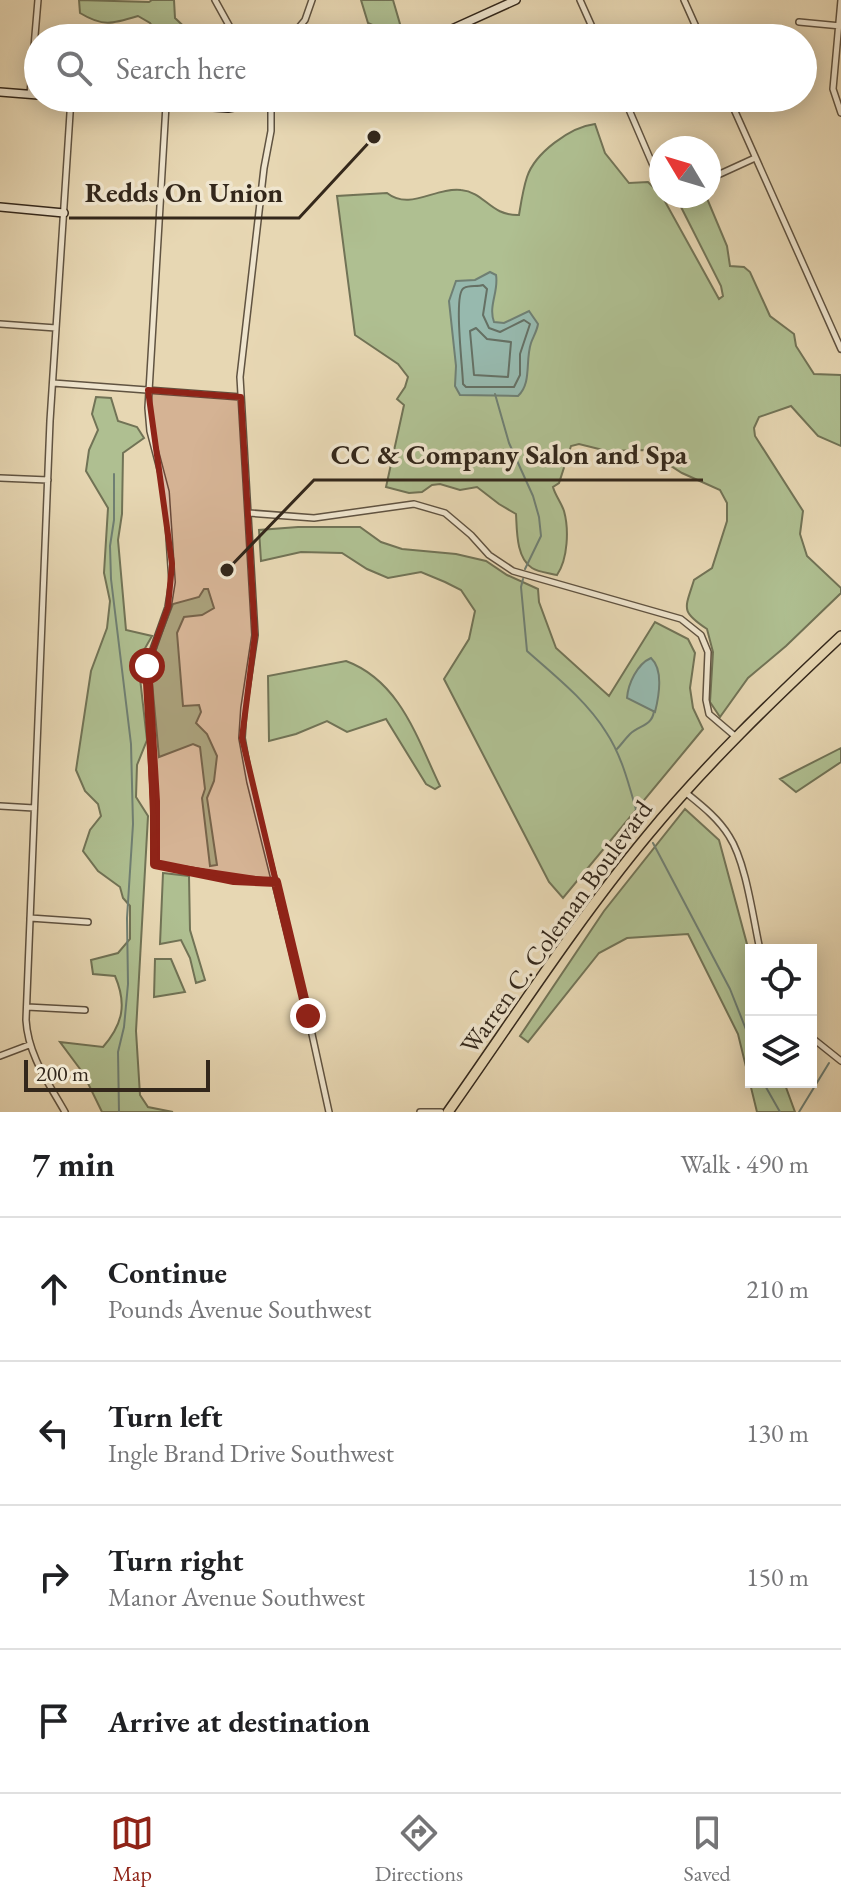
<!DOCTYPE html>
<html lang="en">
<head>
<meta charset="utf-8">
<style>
	:root { --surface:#fff; --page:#f6f6f6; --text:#202124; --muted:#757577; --line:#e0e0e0; --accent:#8f2418 }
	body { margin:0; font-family:"EB Garamond",serif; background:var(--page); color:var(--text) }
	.controls { position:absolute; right:24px; bottom:24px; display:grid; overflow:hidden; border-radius:0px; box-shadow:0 4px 20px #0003 }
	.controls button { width:72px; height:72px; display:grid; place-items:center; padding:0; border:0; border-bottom:2px solid var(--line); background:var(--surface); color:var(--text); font:40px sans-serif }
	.compass { position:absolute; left:649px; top:136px; width:72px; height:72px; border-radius:50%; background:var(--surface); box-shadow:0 4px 20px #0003; rotate:308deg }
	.scale { position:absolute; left:24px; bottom:20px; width:186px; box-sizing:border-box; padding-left:8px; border:4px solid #33271b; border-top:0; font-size:22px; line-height:28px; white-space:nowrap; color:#33271b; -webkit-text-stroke:6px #efe5ce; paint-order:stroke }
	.stop { position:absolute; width:24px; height:24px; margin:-18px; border:6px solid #8f2418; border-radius:50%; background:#fff }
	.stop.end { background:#8f2418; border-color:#fff; box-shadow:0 2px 8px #0008 }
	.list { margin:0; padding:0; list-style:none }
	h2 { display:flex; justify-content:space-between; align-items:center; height:104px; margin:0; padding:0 32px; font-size:34px }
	h2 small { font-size:26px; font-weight:400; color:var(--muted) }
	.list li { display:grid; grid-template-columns:52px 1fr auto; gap:24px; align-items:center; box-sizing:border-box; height:144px; padding:0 32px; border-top:2px solid var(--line) }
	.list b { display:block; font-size:30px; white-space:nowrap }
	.list p { margin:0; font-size:26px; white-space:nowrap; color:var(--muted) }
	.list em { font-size:26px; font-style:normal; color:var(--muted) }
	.icon { flex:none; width:44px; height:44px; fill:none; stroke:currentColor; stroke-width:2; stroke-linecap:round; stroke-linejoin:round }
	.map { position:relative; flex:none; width:841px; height:1112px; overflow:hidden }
	.search { position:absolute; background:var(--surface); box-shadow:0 4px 20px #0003; left:24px; right:24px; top:24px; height:88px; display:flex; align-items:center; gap:20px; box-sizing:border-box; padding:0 28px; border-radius:44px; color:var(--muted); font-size:30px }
	.sheet { height:680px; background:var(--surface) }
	nav { display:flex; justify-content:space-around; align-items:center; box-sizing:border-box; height:112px; border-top:2px solid var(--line); background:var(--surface); font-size:22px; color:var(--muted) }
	nav a { display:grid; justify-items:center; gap:4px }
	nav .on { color:var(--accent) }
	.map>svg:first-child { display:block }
	.green { fill:#afbf91; stroke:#717356; stroke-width:2 }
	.water { fill:#97b9ae; stroke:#6f7f73; stroke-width:2 }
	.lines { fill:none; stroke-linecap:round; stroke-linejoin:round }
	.shore { stroke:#657064; stroke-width:2 }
	.stream { stroke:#6f7f73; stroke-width:2 }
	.street-casing { stroke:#605341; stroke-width:8 }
	.secondary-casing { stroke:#33271b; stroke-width:10 }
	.highway-casing { stroke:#33271b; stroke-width:12 }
	.street { stroke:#efe5ce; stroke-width:5 }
	.secondary { stroke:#efe5ce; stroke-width:7 }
	.highway { stroke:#e7d7b3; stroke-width:9 }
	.route { stroke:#8f2418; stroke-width:10 }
	.marked { fill:#8f2418; fill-opacity:0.2; stroke:#8f2418; stroke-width:6; stroke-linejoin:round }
	.labels { text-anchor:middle; stroke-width:7; stroke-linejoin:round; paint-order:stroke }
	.street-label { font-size:26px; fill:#33271b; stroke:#efe5ce }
	.leader { fill:none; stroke:#33271b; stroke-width:3 }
	.callout-dot { fill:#33271b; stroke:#efe5ce; stroke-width:3 }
	.callout-label { font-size:28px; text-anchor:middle; font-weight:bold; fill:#33271b; stroke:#efe5ce; stroke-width:7; stroke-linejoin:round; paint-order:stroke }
</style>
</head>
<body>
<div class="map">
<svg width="841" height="1112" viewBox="0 0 841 1112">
	<rect width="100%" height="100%" fill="#e7d7b3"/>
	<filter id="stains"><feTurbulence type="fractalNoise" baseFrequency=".0025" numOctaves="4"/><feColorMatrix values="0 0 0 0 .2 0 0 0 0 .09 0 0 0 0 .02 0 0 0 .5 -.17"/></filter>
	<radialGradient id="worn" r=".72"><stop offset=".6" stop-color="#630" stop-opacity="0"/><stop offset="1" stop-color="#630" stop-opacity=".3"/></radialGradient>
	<path class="green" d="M79 0 149 2 152 0H174L175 18 196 38H160L150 23 138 16C112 24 103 27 80 13Z
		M361 0H393L400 24 390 33 368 23Z
		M595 124 605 153 629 183 648 182 662 196 719 299 723 296 721 286 679 203 684 196H706L727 246 730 266 744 267 750 272 770 316 794 334 796 346 814 374 841 375V446L818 436 791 406 759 417 754 428 755 436 803 511 800 534 807 556 841 588V593L786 646 748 678 720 717 710 702 713 652 707 629C680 611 685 609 694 580L712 568 727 521V503L720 490 682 473 646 450 607 451 579 444 571 446 559 483 553 487C555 495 561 502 564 511 569 529 568 559 557 575 549 573 538 572 532 568 516 558 517 530 516 514L499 504 477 487 460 490 440 484 432 485 422 492 409 493 386 487 404 405 397 399 405 387 408 377 398 364 355 335 337 196 387 193C410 211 435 187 461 190 485 192 490 216 519 215 521 203 523 189 527 177 535 153 570 127 595 124Z
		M96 397 111 398 118 421 137 427 144 438 123 453 122 514 118 540 126 630 152 636 144 650 140 678 147 740 137 765 136 797 148 816 136 1031 140 1095 148 1107 173 1112H102L83 1073 60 1042 103 1047C123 1024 127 1004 115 976L93 974 91 960 118 953 130 939V906L123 898 120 887 98 871 83 851 90 830 101 816 98 804 85 791 76 770 91 671 107 628 110 601 104 573 108 508 86 471 89 450 98 430 92 414Z
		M298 527H360L381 542 402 549 456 554 486 561 507 575 538 589 539 602 556 648 609 696 655 622 688 639 695 653 690 688 693 708 703 729 563 898 549 882 444 679 469 639 475 611 461 590 445 582 421 572 388 578 367 569 342 553 301 552 261 561 259 530Z
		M204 589H208L214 608 202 615 184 617 177 633 183 706 199 705 201 712 196 723 207 734 217 756 214 781 207 798 217 865 210 866 202 798 205 789 200 747 193 744 159 757 151 671 157 645 173 604 199 597Z
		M346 661C400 681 417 738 440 786L435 789 426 784 386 719 347 732 327 721 296 734 269 741 268 676Z
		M841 748V762L796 792 780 779Z
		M685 809 719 840 751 959V1082H784L795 1112H757L738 1034 688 934 627 938 599 953 528 1042 520 1036 604 911Z
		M163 873 189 876 190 930 205 980 196 983 190 958 181 940 160 944Z
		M155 959H171L185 992 154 997Z"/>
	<path class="water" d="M490 272 496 275C499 291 488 306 494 322L504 323 529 311 538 324C537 331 533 337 531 343 525 361 532 383 518 396L460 395 455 386 456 366 449 301 456 281 475 280Z
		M651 658C664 670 659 696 655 712L627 698C628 684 637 664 651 658Z"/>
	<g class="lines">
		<path class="shore" d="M483 285 487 289 483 315 489 328 500 332 524 320 530 324 520 354V375L514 387H466L463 384C463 370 453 292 464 288 469 285 477 287 483 285Z
			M476 328 487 339 511 342 508 377 474 375 470 331Z"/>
		<path class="stream" d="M495 394 509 443 533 496 539 517 541 536 525 569
			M114 474V520L110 546 111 579 131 744 133 824 127 918 128 984 124 1027 118 1052 119 1112
			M523 579 521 587 527 651C555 676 586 700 606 732 622 756 629 785 637 813
			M616 750C621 745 625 739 630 734 640 725 652 726 654 711
			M653 843 730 989 751 1042
			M763 1082 780 1112
			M799 1112 829 1063"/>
		<g class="street-casing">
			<path id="street" d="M215 0 236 38
				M580 0 597 38
				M684 0 701 38
				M841 0 833 89 841 113
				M799 22 841 26
				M290 38 305 20 312 0
				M30 94 38 0
				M624 98 661 184
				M729 98 841 349
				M271 102V131L264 168 240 377 255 635 244 708 242 738 250 782 308 1016 329 1112
				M166 105 148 408 150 431 166 492 172 582 168 607 147 666 155 801V864L234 880 276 882
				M188 105 201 98
				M709 179 755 158
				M0 324 56 328
				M53 383 241 397
				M0 478 48 480
				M249 513 314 518 414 504 445 513 471 535 489 555 513 571 681 619 701 635 708 652 706 700 709 714 736 737
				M685 792C701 805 718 818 729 836 746 862 753 918 760 950
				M0 806 34 808
				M30 918 88 922
				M27 1007 85 1010
				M811 1037 841 1061
				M0 1056 29 1045
				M65 1112C48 1082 28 1055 26 1020L50 421 71 98
				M420 1112H441"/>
		</g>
		<g class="secondary-casing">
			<path id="secondary" d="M432 38 516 0
				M0 92 38 95
				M76 98 228 108 286 98
				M0 207 64 213"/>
		</g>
		<g class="highway-casing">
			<path id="highway" d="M448 1112C513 1020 575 923 647 836 706 764 773 700 841 636"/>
		</g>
		<use href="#street" class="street"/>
		<use href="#secondary" class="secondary"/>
		<use href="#highway" class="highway"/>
	</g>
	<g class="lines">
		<path class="route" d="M147 666 155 801V864L234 880 276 882 308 1016"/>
	</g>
	<path class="marked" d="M148 390 241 397 255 635 242 738 276 882 155 864 147 666 168 607 172 564Z"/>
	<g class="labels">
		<g class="street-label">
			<text transform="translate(556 927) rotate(-54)" y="9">Warren C. Coleman Boulevard</text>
		</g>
	</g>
	<path class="leader" d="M374 137L299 218H69M227 570L314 480H703"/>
	<g class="callout-dot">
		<circle cx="374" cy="137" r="8"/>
		<circle cx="227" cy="570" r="8"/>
	</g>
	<g class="callout-label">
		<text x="184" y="202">Redds On Union</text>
		<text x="509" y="464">CC &amp; Company Salon and Spa</text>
	</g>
	<rect width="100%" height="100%" filter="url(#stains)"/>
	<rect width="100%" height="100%" fill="url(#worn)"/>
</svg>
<div class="controls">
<button><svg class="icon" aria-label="locate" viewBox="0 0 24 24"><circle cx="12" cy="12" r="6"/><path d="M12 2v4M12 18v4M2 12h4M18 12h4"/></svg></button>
<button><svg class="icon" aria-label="layers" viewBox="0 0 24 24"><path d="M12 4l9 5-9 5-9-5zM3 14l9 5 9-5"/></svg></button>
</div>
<svg class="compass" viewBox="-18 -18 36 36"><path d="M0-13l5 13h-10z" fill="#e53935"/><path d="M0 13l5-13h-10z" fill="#757577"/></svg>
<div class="scale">200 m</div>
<div class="stop" style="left:147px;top:666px"></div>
<div class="stop end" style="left:308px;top:1016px"></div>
<div class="search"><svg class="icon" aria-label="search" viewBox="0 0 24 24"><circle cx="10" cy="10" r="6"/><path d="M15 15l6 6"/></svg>Search here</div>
</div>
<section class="sheet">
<h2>7 min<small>Walk · 490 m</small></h2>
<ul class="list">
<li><svg class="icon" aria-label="ahead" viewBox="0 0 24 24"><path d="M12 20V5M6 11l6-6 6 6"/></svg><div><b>Continue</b><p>Pounds Avenue Southwest</p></div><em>210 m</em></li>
<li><svg class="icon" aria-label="left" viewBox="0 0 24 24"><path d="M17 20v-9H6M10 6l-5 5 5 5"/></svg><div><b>Turn left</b><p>Ingle Brand Drive Southwest</p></div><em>130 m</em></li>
<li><svg class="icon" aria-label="right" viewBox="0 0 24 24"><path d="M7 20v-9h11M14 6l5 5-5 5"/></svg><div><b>Turn right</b><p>Manor Avenue Southwest</p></div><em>150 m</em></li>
<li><svg class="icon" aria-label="arrive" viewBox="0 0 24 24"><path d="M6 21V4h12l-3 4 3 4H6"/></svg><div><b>Arrive at destination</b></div></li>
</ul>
</section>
<nav>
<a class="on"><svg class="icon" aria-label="map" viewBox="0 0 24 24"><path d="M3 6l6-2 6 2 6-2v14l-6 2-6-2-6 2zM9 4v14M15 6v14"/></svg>Map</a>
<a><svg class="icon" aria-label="directions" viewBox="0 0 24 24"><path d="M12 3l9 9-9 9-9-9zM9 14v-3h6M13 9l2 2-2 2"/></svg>Directions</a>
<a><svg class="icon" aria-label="saved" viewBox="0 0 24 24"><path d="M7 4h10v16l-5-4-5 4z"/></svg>Saved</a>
</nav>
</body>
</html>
